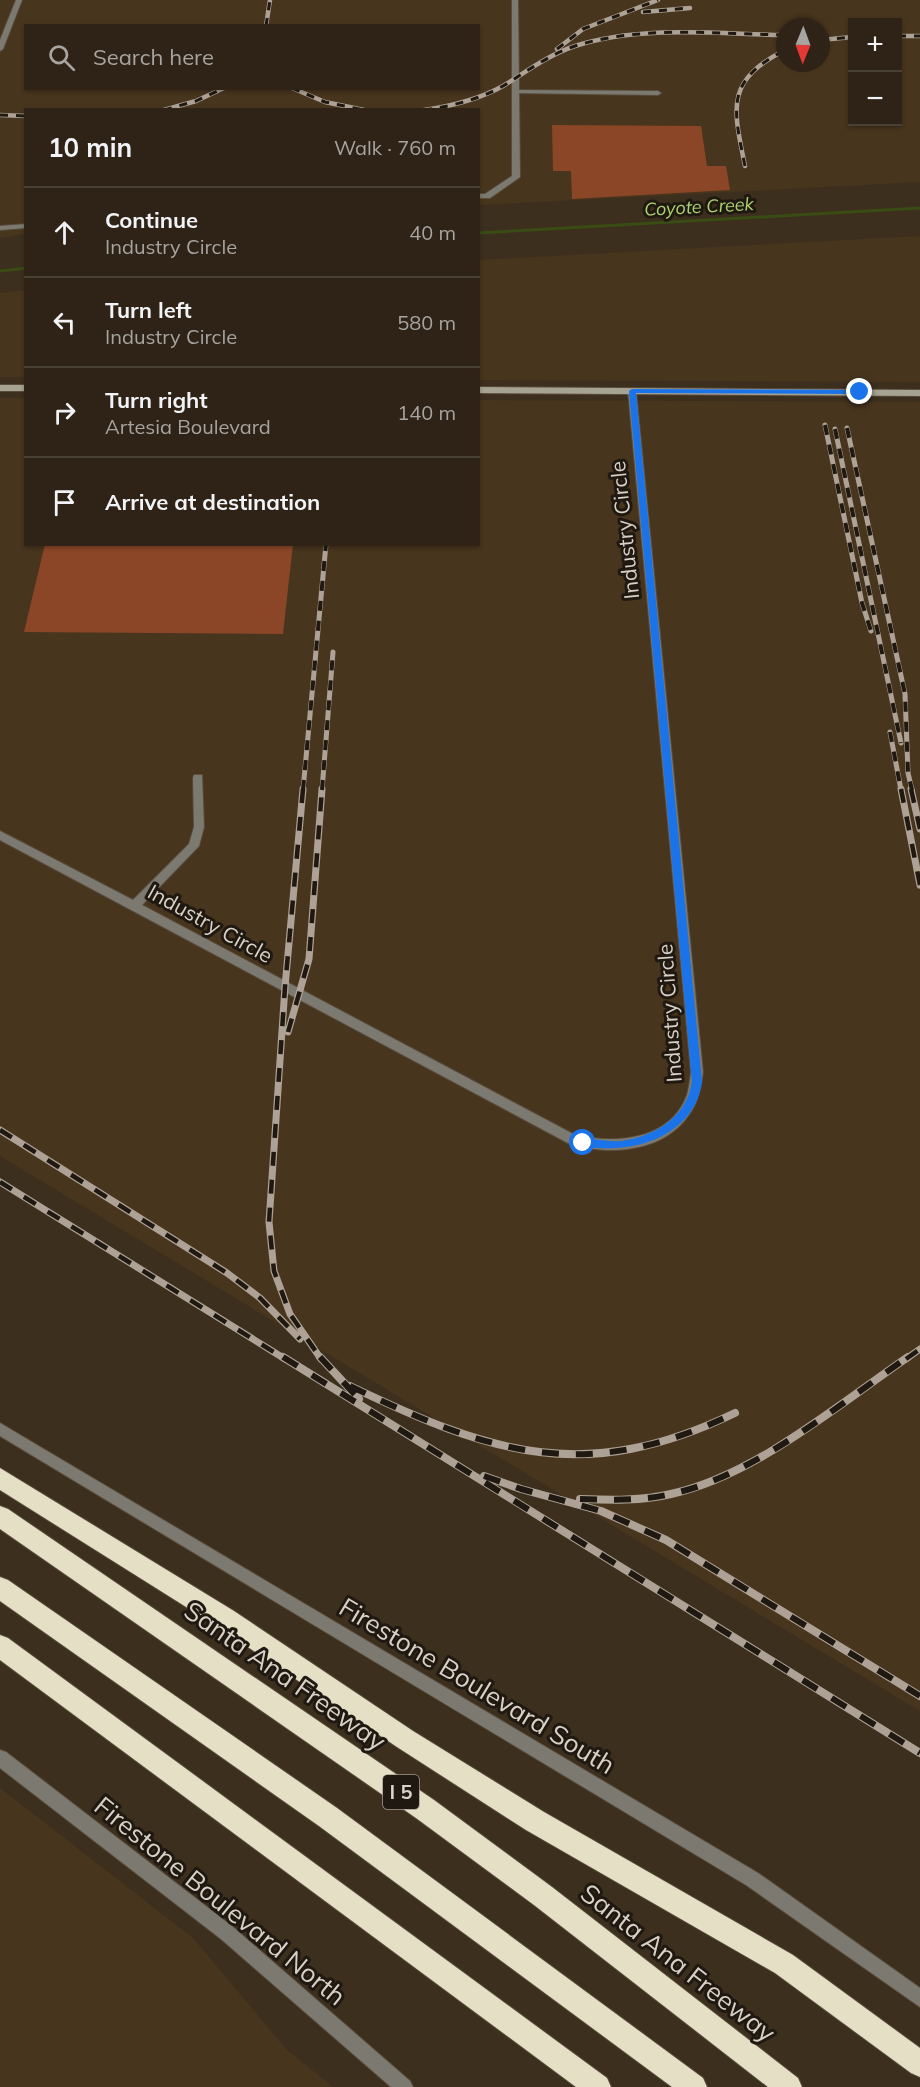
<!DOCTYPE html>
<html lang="en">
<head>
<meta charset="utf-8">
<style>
	:root { --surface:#2e2316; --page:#3a2f23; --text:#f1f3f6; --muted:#a7a4a1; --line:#494035 }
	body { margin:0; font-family:Mulish,sans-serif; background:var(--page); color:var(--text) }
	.controls { position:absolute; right:18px; top:18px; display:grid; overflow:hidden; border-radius:0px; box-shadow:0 2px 4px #0004 }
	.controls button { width:54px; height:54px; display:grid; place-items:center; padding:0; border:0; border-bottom:2px solid var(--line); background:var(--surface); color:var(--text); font:30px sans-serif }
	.compass { position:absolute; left:776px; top:18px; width:54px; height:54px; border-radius:50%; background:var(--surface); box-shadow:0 2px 4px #0004; rotate:181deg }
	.stop { position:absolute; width:18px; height:18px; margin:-14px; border:4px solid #1a73e8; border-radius:50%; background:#fff }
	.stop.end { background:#1a73e8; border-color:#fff; box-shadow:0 2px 6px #0008 }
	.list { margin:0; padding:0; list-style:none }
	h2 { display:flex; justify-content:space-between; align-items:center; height:78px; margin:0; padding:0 24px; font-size:26px }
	h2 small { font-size:20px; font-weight:400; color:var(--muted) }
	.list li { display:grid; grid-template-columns:39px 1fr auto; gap:18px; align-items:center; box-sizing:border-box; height:90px; padding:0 24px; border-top:2px solid var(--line) }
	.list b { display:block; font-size:22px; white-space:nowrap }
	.list p { margin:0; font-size:20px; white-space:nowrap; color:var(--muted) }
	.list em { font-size:20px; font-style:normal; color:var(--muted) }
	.icon { flex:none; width:33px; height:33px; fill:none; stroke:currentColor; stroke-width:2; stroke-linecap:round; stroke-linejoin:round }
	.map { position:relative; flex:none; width:920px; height:2087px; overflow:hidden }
	.search { position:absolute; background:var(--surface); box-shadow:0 2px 4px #0004; left:24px; top:24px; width:456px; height:66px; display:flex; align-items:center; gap:15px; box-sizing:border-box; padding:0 21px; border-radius:0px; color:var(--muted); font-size:22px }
	.panel { position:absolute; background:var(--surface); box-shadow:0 2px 4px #0004; left:24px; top:108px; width:456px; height:438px; border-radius:0px }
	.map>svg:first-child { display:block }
	.built { fill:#48351e; fill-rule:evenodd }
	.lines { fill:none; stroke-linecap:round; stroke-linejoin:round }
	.stream { stroke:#394c14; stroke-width:3 }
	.building { fill:#8b4627 }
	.minor-casing { stroke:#594c3c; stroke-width:2 }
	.tertiary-casing { stroke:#594c3c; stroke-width:2 }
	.secondary-casing { stroke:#594c3c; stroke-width:2 }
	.motorway-casing { stroke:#594c3c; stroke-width:2 }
	.minor { fill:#7c7a70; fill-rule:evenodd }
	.tertiary { fill:#7c7a70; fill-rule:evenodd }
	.secondary { fill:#a6a392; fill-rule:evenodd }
	.motorway { fill:#e4dfc5; fill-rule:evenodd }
	.rail-far3-casing { stroke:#ada295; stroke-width:4.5 }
	.rail-far2-casing { stroke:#ada295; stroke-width:5 }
	.rail-far1-casing { stroke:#ada295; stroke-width:7 }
	.rail-casing { stroke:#ada295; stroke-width:8 }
	.rail-far3 { stroke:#1f1911; stroke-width:3; stroke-dasharray:8; stroke-linecap:butt }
	.rail-far2 { stroke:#1f1911; stroke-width:4; stroke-dasharray:10; stroke-linecap:butt }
	.rail-far1 { stroke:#1f1911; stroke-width:4.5; stroke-dasharray:14; stroke-linecap:butt }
	.rail { stroke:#1f1911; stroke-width:6; stroke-dasharray:17; stroke-linecap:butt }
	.route { fill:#1a73e8 }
	.labels { text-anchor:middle; stroke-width:6; stroke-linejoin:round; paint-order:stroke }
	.far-water-label { font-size:18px; font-style:italic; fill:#add26f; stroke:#1f1911 }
	.shield { fill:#1f1911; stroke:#a29a90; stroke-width:1.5 }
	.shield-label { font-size:20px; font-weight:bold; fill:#dad1c6 }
	.street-label { font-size:21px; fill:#dad1c6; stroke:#1f1911 }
	.near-street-label { font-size:26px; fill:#dad1c6; stroke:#1f1911 }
</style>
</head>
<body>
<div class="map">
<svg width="920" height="2087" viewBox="0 0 920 2087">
	<rect width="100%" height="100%" fill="#3d2f1e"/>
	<path class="built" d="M0 0H920V182L479 205 478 110H26L25 234 0 238ZM852 22H898V122H852ZM26 26H478V88H26ZM785 27H821V63H785Z
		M920 236V382L479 380V260Z
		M25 290V377H0V293Z
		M0 398H25L26 544H478L479 400 920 402V1711L0 1156Z
		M0 1788 193 1938 286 2049 333 2087H0Z"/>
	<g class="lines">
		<path class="stream" d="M478 233 920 208
			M0 271 26 268"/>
	</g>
	<path class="building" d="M552 125 701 126 707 166H726L730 190 572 199 571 171H553Z
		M45 544H293L283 634 24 632Z"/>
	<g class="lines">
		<g class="minor-casing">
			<path id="minor" d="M515 90 658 91 661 93 658 95 513 93V91Z
				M632 388 636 391 703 1072C701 1088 698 1103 688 1116 662 1153 607 1156 568 1143L0 840V831L133 900 189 844 194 827 193 778 194 775H202L204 827 199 846 142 905 575 1135C615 1144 670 1141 687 1095 689 1088 690 1079 691 1072L628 391Z"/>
		</g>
		<g class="tertiary-casing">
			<path id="tertiary" d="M16 0H22L3 49 0 51V40Z
				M512 0H518L520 177 490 198H478V194H485L512 176Z
				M26 224V228L0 230V226Z
				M0 1423 758 1873 920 1988V2007L746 1885 0 1436Z
				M0 1750 6 1752 233 1927 410 2081 413 2087H391L221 1939 0 1768Z"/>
		</g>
		<g class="secondary-casing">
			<path id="secondary" d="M0 385H26V391H0Z
				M478 387 920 390V396L478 393Z"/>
		</g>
		<g class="motorway-casing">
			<path id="motorway" d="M0 1468 234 1611 413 1731 544 1812 793 1955 920 2048V2077L911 2073 775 1973 526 1830 397 1747 218 1627 0 1490Z
				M0 1506 8 1509 434 1800 552 1887 798 2078 802 2087H768L534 1905 416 1818 0 1529Z
				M0 1577 8 1580 337 1808 703 2078 707 2087H672L319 1826 0 1601Z
				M0 1635 8 1638 607 2078 611 2087H576L0 1660Z"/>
		</g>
		<use href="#minor" class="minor"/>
		<use href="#tertiary" class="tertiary"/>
		<use href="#secondary" class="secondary"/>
		<use href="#motorway" class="motorway"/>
		<g class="rail-far3-casing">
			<path id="rail-far3" d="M643 12 690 8
				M266 26 270 0
				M898 36H920
				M821 40 852 37
				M557 49 583 29 658 0
				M292 88 325 102 364 110
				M164 110 196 101 224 88
				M424 110C452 106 478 100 503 86 526 72 548 55 575 46 642 25 716 34 785 35
				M0 115 26 116
				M745 166C733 107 725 81 785 50"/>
		</g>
		<g class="rail-far2-casing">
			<path id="rail-far2" d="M825 425 862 603 871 631
				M847 428 905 694 908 773 912 790
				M835 429 901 743
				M890 732 901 790
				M303 790 326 544
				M322 790 333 652"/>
		</g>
		<g class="rail-far1-casing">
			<path id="rail-far1" d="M303 789 285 987 269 1222 274 1271 290 1314 321 1359
				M901 789 920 885
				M911 789 920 829
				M288 1032 309 959 322 789
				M0 1130 227 1273 260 1298 300 1339
				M0 1182 285 1359
				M906 1359 920 1349"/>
		</g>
		<g class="rail-casing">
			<path id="rail" d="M283 1357 920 1753
				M320 1357 359 1399
				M350 1386C492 1454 585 1485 735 1413
				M484 1476 521 1489 601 1511 666 1540 920 1696
				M580 1499C611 1500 641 1501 671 1494 754 1476 838 1405 908 1357"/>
		</g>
		<use href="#rail-far3" class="rail-far3"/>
		<use href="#rail-far2" class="rail-far2"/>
		<use href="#rail-far1" class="rail-far1"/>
		<use href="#rail" class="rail"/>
	</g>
	<path class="route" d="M632 389 860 390 863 392 860 394 636 393 702 1082C695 1131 644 1151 599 1148 592 1147 583 1148 578 1143L583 1138C595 1139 609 1142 621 1141 654 1137 687 1117 692 1082L629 391Z"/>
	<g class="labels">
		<g class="far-water-label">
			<text transform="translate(699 207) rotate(-3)" y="6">Coyote Creek</text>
		</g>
		<rect class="shield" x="383" y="1775" width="36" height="34" rx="4.5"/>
		<g class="shield-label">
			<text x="401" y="1799">I 5</text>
		</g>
		<g class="street-label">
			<text transform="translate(625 530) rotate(-96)" y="7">Industry Circle</text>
			<text transform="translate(210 924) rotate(29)" y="7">Industry Circle</text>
			<text transform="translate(670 1013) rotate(-94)" y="7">Industry Circle</text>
		</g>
		<g class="near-street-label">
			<text transform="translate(285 1676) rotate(35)" y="9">Santa Ana Freeway</text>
			<text transform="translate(477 1686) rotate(31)" y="9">Firestone Boulevard South</text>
			<text transform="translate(220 1901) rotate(39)" y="9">Firestone Boulevard North</text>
			<text transform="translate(678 1963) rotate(38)" y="9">Santa Ana Freeway</text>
		</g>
	</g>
</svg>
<div class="controls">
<button>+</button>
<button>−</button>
</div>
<svg class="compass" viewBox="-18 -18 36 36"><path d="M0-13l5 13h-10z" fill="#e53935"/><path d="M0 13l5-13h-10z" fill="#a7a4a1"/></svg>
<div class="stop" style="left:583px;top:1143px"></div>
<div class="stop end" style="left:860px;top:392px"></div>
<div class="search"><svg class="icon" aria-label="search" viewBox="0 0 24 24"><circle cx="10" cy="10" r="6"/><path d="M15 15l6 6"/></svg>Search here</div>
<section class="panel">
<h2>10 min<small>Walk · 760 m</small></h2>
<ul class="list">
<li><svg class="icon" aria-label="ahead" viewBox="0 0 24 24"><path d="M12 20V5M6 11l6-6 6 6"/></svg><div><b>Continue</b><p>Industry Circle</p></div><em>40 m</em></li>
<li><svg class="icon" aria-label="left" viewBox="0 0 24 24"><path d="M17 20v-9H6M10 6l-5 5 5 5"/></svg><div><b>Turn left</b><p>Industry Circle</p></div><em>580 m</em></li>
<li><svg class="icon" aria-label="right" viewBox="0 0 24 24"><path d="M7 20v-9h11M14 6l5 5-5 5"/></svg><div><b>Turn right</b><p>Artesia Boulevard</p></div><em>140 m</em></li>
<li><svg class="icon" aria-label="arrive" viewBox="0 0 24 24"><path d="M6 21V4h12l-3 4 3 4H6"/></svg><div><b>Arrive at destination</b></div></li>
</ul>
</section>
</div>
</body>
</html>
